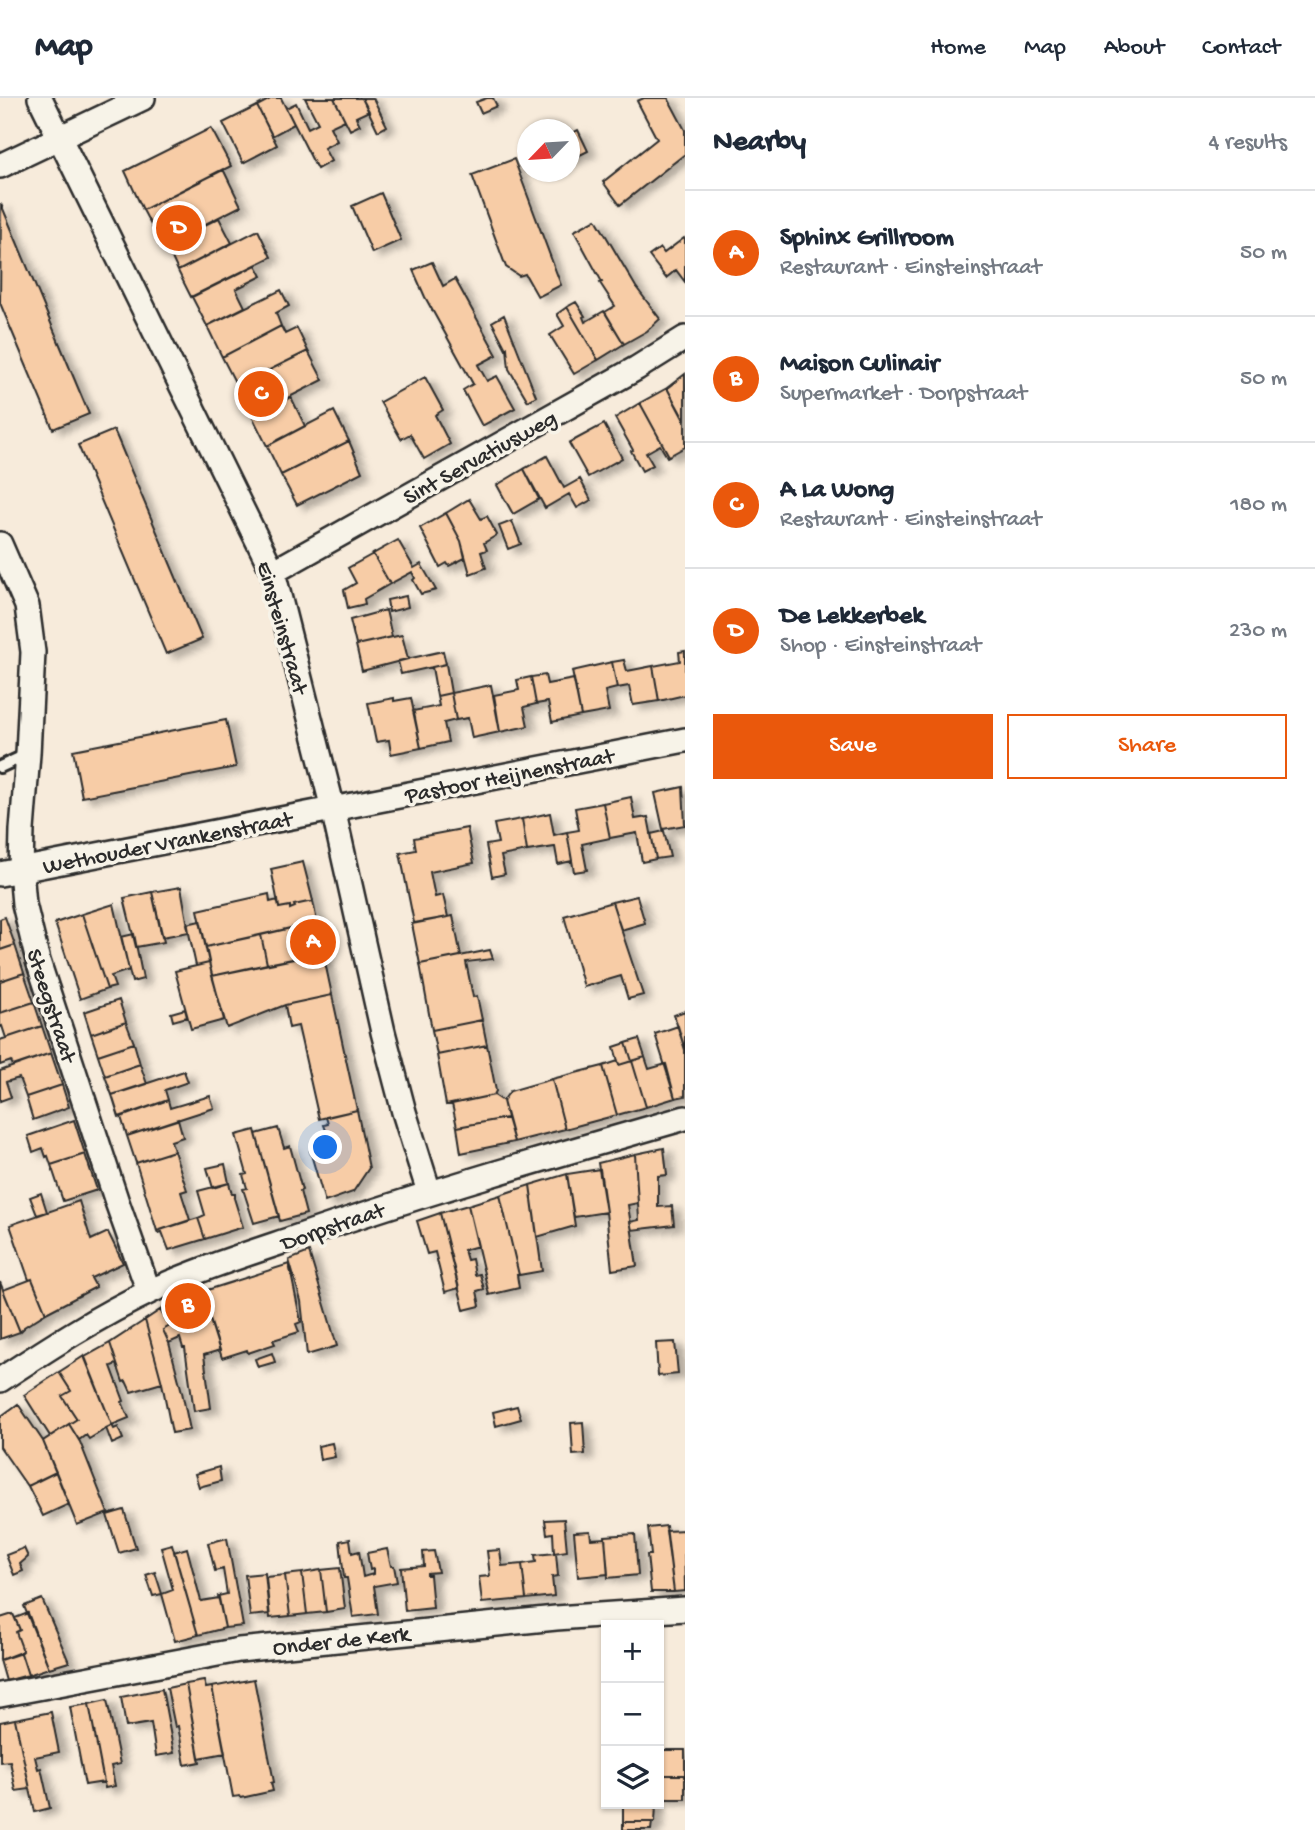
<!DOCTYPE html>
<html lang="en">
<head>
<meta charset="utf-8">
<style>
	:root { --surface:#fff; --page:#f2f2f3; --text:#1f2937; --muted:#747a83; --line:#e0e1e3; --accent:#ea580c }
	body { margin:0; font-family:"Gochi Hand",sans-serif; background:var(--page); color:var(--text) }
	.controls { position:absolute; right:21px; bottom:21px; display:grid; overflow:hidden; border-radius:0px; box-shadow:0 2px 5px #0004 }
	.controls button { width:63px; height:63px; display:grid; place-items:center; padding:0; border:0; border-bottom:2px solid var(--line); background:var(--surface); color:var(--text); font:35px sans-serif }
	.compass { position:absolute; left:517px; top:21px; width:63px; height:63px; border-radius:50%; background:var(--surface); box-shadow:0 2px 5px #0004; rotate:245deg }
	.you { position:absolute; left:326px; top:1050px; width:24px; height:24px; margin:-18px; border:5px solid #fff; border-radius:50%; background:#1a73e8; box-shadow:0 0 0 10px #1a73e833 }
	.badge { display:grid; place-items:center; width:46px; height:46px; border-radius:50%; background:var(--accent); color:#fff; font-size:23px; font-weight:700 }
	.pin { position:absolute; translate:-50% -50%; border:4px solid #fff; box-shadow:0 2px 7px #0006 }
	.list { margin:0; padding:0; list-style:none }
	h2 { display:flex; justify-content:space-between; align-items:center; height:91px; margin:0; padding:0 28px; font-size:30px }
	h2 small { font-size:23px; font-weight:400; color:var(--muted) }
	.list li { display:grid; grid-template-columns:46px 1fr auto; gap:21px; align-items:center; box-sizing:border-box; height:126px; padding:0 28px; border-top:2px solid var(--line) }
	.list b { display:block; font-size:26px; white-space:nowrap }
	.list p { margin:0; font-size:23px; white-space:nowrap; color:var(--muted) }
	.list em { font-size:23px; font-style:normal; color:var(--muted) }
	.actions { display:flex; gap:14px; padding:21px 28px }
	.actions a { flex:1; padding:16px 0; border:2px solid var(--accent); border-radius:0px; text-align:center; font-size:24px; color:var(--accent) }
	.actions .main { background:var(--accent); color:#fff }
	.icon { flex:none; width:38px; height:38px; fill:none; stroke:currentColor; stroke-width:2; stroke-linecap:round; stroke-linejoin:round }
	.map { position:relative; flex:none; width:685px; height:1732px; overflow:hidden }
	header { display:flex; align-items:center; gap:42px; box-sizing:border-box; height:98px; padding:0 35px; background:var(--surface); border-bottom:2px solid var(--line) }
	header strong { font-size:33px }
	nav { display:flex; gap:38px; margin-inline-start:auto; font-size:24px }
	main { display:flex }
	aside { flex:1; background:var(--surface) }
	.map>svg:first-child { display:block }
	.building { fill:#f7cca6; stroke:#2b2b2b; stroke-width:2; filter:url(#shadow) }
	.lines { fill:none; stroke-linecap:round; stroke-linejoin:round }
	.service-casing { stroke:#2b2b2b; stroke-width:16 }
	.minor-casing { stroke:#2b2b2b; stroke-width:28 }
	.service { stroke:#f7f3e8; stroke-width:10 }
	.minor { stroke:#f7f3e8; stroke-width:23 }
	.labels { text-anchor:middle; stroke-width:7; stroke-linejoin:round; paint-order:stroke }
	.street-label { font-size:23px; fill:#2b2b2b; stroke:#f7f3e8 }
</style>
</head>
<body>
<header>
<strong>Map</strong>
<nav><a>Home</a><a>Map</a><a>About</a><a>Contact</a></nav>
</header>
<main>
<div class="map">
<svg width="685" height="1732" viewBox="0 0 685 1732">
	<defs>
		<filter id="shadow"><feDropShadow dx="8" dy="4.5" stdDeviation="3.5" flood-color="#0004"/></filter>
	</defs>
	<rect width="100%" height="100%" fill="#f7ebdb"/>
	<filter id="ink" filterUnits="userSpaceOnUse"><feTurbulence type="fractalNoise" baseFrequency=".0143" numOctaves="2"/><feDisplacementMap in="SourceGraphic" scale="14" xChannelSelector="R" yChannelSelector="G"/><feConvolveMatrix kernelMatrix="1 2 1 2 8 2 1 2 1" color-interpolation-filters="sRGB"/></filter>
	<g filter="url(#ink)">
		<path class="building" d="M272 0H281L294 26 272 38 257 8Z
			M334 0 345 22 330 29 337 43 324 50 331 63 317 71 286 10 296 5 308 30 318 25 305 0Z
			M334 0H362L369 13 356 19 360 27 350 32Z
			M362 0H373L387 28 378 33Z
			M487 0H493L497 8 481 15 476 4Z
			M644 0H668L685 32V56L620 107 603 84 657 41 637 3Z
			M257 8 277 47 243 65 223 25Z
			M211 30 231 68 143 112 125 73Z
			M578 32 588 53 570 62V36Z
			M514 61 561 187 538 199 525 176 519 178 506 169 472 77Z
			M223 71 241 108 162 148 143 112Z
			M381 95 401 142 372 155 352 108Z
			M1 106 89 316 53 331 0 205Z
			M219 120 232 145 178 173 167 149 162 152 160 149Z
			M596 121 636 189 660 221 647 233 624 246 605 214 615 208 600 185 602 184 574 133Z
			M258 132 271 159 191 199 178 173Z
			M684 140 685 142V184L676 172 666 180 649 158 660 150 664 155Z
			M432 164 443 188 455 181 497 257 478 267 487 283 497 278 515 310 482 328 463 292 473 286 425 199 413 172Z
			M256 167 262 178 236 191 245 209 207 228 192 199Z
			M281 192 289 208 276 215 281 228 222 259 207 228Z
			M576 204 585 218 583 219 585 224 604 213 624 246 598 262 567 209Z
			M567 209 598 262 574 276 550 237 564 228 557 216Z
			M504 217 536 298 528 303 509 271 507 250 506 251 492 224Z
			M281 228 285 236 297 230 308 253 237 288 222 259Z
			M308 253 323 282 252 318 237 288Z
			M685 276V321H684L667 290Z
			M425 279 443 312 435 317 450 346 424 361 410 336 401 341 380 304Z
			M667 290 685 324V349L669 358 640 305Z
			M291 299 305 328 267 348 252 318Z
			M640 305 669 358 667 359 660 347 646 355 653 367 642 373 631 353 633 352 615 320Z
			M334 313 349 343 281 377 267 348Z
			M604 326 622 360 588 379 569 345Z
			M114 332 202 541 166 556 78 347Z
			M349 343 362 374 297 407 281 377Z
			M547 358 564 390 580 381 591 402 577 410 569 396 545 410 524 371Z
			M524 371 539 401 513 416 497 387Z
			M469 401 481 421 487 418 497 437 484 445 487 452 481 454 486 470 470 476 461 443 446 415Z
			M446 415 461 443 465 460 449 468 447 465 440 469 420 430Z
			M512 423 521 446 508 451 499 428Z
			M398 442 414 470 421 466 436 492 421 496 413 482 415 480 412 474 390 486 373 456Z
			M373 456 390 486 364 501 365 506 348 510 344 492 356 485 348 470Z
			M406 498 408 509 389 514 387 502Z
			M386 512 392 539 356 547 350 522Z
			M402 537 408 561 362 573 356 547Z
			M443 553 446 566 401 576 398 563Z
			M685 553V597L659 603 653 568 680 563 679 554Z
			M624 562 627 573 653 568 659 603 633 607 629 588 617 590 612 564Z
			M612 564 617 590 605 593 609 613 581 618 572 573Z
			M446 566 451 595 437 598 432 569Z
			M545 577 547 586 574 581 581 618 552 624 548 604 536 606 531 579Z
			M531 579 536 606 524 609 528 628 500 634 494 597 519 592 517 582Z
			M491 587 500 634 472 640 468 620 456 622 451 595Z
			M451 595 456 622 444 625 448 644 421 650 413 613 439 608 437 598Z
			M394 600V603L411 600 421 650 391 656 389 642 376 644 368 605Z
			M226 622 236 669 82 699 73 652Z
			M683 689 685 727 663 731 655 695Z
			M631 699 635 721 648 719 656 761 642 764 637 735 610 740 603 705Z
			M603 705 610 740 582 746 587 772 574 774 567 734 579 732 575 710Z
			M550 715 554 737 567 734 572 763 558 766 555 749 527 753 522 721Z
			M522 721 527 753 501 758 505 776 492 779 486 747 498 745 494 726Z
			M467 730 474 765 430 774 435 799 443 797 448 819 414 825 400 755 416 752 414 740Z
			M664 733 670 759 656 761 651 736Z
			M303 764 313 803 294 807 295 809 290 811V808L279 810 271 771Z
			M181 789 189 834 162 839 152 794Z
			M152 794 164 844 136 849 124 800Z
			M269 796 270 804 278 802 279 810 290 808V811L295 809 294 807 313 803 317 824 206 849 198 812Z
			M637 798 645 825 621 832 612 804Z
			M612 804 643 897 628 901 621 878 584 889 564 818Z
			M114 806 129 872 111 878 115 889 107 891 82 816Z
			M82 816 107 891 80 901 55 825Z
			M453 818 461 858 420 866 412 826Z
			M5 819 15 847 0 852V821Z
			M200 823 209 865 196 868 187 826Z
			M317 824 323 855 267 866 261 837Z
			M134 836 143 881 132 884 121 839Z
			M261 837 267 866 212 878 206 849Z
			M15 847 24 875 0 883V852Z
			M490 852 493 861 466 864 473 899 477 898 482 922 432 932 420 866Z
			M323 855 332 897 285 907 227 930 212 878Z
			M209 865 224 922 191 931 175 873Z
			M24 875 34 904 0 915V883Z
			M332 897 357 1012 319 1021 298 928 289 930 285 907Z
			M119 902 126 924 91 936 84 914Z
			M34 904 42 928 6 940 2 928 0 929V915Z
			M185 911 187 919 173 923 171 915Z
			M685 913V952L674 917Z
			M482 922 487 947 437 957 432 932Z
			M126 924 134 945 98 957 91 936Z
			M42 928 51 955 13 968 11 963 0 967V942Z
			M678 928 685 952V998L675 1000 655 936Z
			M639 941 645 959 632 963 626 945Z
			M134 945 140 966 105 978 98 957Z
			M626 945 632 963 619 967 614 949Z
			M487 947 496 993 494 997 446 1007 437 957Z
			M51 955 62 987 26 999 19 980 6 984 11 999 0 1003V973Z
			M645 959 649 971 666 966 675 1000 646 1009 632 963Z
			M618 963 619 967 632 963 646 1009 617 1017 603 968Z
			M140 966 147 986 112 997 105 978Z
			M603 968 617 1017 565 1031 552 981Z
			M184 973 188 984 165 992 168 1002 119 1019 112 997Z
			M552 981 565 1031 514 1044 503 1003 510 993Z
			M62 987 69 1009 33 1022 26 999Z
			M494 997 503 1003 507 1020 457 1029 452 1006Z
			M210 998 214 1010 127 1038 121 1019 168 1002 170 1010Z
			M357 1012 369 1070 353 1094 325 1104 310 1053 331 1046 324 1027 328 1026 326 1019Z
			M507 1020 514 1044 461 1055 457 1029Z
			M178 1021 183 1039 171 1043 174 1053 136 1065 127 1038Z
			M74 1022 85 1056 51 1067 48 1058 46 1059 43 1050 33 1054 28 1038Z
			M278 1030 284 1050 290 1048 302 1092 300 1093 306 1116 280 1123 256 1036Z
			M255 1032 279 1118 254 1125 243 1091 247 1090 243 1077 247 1076 236 1037Z
			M664 1050 667 1077 658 1078V1109L672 1108 674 1127 632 1132 630 1124 639 1122 635 1056Z
			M174 1053 187 1092 181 1094 190 1122 157 1133 136 1065Z
			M85 1056 97 1092 63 1103 51 1067Z
			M635 1056 638 1105 628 1107 637 1168 612 1172 606 1114 598 1065Z
			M225 1066 229 1085 213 1090 207 1070Z
			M600 1071 606 1114 574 1119 567 1076Z
			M567 1076 575 1128 537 1139 530 1087Z
			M229 1085 232 1096H235V1100H234L243 1129 205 1141 198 1120 205 1117 198 1093Z
			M530 1087 542 1173 519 1177 500 1097Z
			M41 1095 47 1114 37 1117 30 1099Z
			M500 1097 519 1177H517L519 1190 489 1197 468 1107Z
			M79 1103 91 1142 108 1134 123 1165 91 1180 96 1189 46 1215 32 1181 29 1182 10 1127Z
			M468 1107 478 1148 464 1152 467 1162 472 1161 475 1177 480 1176 484 1191 477 1193 480 1208 464 1212 440 1115Z
			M440 1115 459 1190 445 1194 435 1154 427 1156 417 1123Z
			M198 1120 205 1141 169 1152 162 1134 158 1135 157 1133Z
			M309 1154 337 1248 307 1257 301 1203 289 1162Z
			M289 1166 301 1224 296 1226 299 1234 273 1242 275 1246 248 1255 247 1252 222 1260 201 1194Z
			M32 1181 46 1215 24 1229V1230L20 1234 3 1192Z
			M0 1184 20 1234 0 1241Z
			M201 1194 220 1252 204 1257 211 1310 194 1313 185 1250H183L180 1240 169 1245 163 1232 170 1228 160 1212 169 1207Z
			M160 1212 170 1228 163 1232 169 1245 182 1294 190 1332 172 1335 162 1285 145 1222Z
			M145 1222 162 1285 131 1294 126 1283 123 1284 110 1245Z
			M675 1244 678 1276 658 1278 656 1245Z
			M110 1245 117 1266 111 1268 124 1303 122 1304 129 1320 112 1327 85 1259Z
			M272 1255 275 1264 258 1269 255 1261Z
			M84 1258 112 1327 89 1341 86 1337 79 1342 69 1326 77 1321 62 1298 71 1293 59 1274Z
			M59 1274 71 1293 62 1298 77 1321 50 1338 24 1297Z
			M18 1306 43 1343 56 1374 27 1388 0 1349V1319Z
			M517 1308 521 1321 496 1328 493 1314Z
			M583 1324 585 1356 573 1357 571 1325Z
			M69 1326 80 1344 108 1415 77 1427 43 1343Z
			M112 1327 114 1331 118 1329 123 1341 112 1346 106 1330Z
			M332 1345 335 1359 320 1362 318 1348Z
			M219 1369 221 1383 199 1389 195 1376Z
			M56 1374 69 1406 43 1418 28 1388Z
			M124 1412 136 1450 119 1455 107 1417Z
			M564 1421 567 1453 554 1455 553 1435 547 1436 545 1422Z
			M666 1428 674 1494H651L647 1457H651L648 1430Z
			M684 1432 685 1493 674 1494 666 1433Z
			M590 1433 591 1441 605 1440 608 1476 578 1479 574 1434Z
			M635 1436 638 1477 608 1480 605 1438Z
			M227 1440 243 1528 225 1530 218 1498 227 1496 223 1471 215 1473 208 1445Z
			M350 1441 352 1455 359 1453 363 1479 373 1476V1471L370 1472 367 1455 387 1451 391 1468H394L397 1484 374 1488 378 1516 353 1519 347 1480H344L340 1443Z
			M172 1446 198 1537 175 1543 162 1496 173 1492 161 1449Z
			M24 1450 28 1459 20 1466 23 1473 14 1477 6 1457Z
			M187 1450 201 1503 219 1500 225 1530 198 1537 174 1454Z
			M500 1452 502 1468 522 1466 526 1501 482 1505 479 1479 490 1478 487 1453Z
			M434 1453 438 1474 427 1475V1477H430L433 1510 405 1513 401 1470 424 1468 423 1454Z
			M556 1455 558 1478 552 1479 554 1498 526 1501 522 1466 536 1464 535 1457Z
			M340 1470 345 1511 326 1514 321 1472Z
			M321 1472 326 1514 307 1516 302 1475Z
			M155 1474 162 1496 153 1498 146 1477Z
			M265 1475 269 1516 250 1518 245 1477Z
			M302 1475 307 1516 290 1518 285 1477Z
			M285 1477 290 1518 270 1520 266 1479Z
			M42 1501 69 1564 49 1570 24 1508Z
			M28 1515 49 1570 28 1577 21 1555 23 1553 16 1534 20 1532 15 1520Z
			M13 1516 20 1532 16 1534 23 1553 0 1562V1520Z
			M21 1555 28 1577 6 1583 0 1562Z
			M254 1581 274 1684 271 1685 273 1693 241 1700 240 1698 233 1699 212 1589Z
			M204 1583 206 1590 212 1589 225 1655 199 1660 186 1586Z
			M186 1586 200 1664 185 1667 178 1628 175 1629 167 1590Z
			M162 1591 174 1655 156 1658 151 1625 126 1629 121 1599Z
			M107 1602 120 1666 111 1668 115 1688 105 1690 89 1606Z
			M89 1606 104 1684 85 1687 70 1609Z
			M51 1614 59 1654 35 1659 38 1671 41 1670 50 1710 35 1714 15 1621Z
			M15 1621 30 1691 16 1693 10 1663 0 1664V1624Z
			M659 1652H685V1677H659Z
			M659 1677H685V1701H659Z
			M623 1706 656 1707 655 1724H623Z
			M623 1724H652L651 1732H623Z"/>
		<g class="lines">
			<g class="service-casing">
				<path id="service" d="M0 669 28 656"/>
			</g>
			<g class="minor-casing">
				<path id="minor" d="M40 0 273 474 333 711 383 934 404 1014 429 1094
					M0 68 143 0
					M0 446 27 508 33 554 28 656 22 732 21 772 24 806 38 863 117 1104 149 1194
					M273 474 637 270 685 240
					M0 776 685 642
					M0 1282C49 1250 98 1218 151 1193 199 1171 250 1155 300 1138 427 1094 556 1057 685 1020
					M0 1597 239 1552 556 1520 685 1511"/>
			</g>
			<use href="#service" class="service"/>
			<use href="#minor" class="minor"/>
		</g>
	</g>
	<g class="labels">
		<g class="street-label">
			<text transform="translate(479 358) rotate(-29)" y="8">Sint Servatiusweg</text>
			<text transform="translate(284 529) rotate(74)" y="8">Einsteinstraat</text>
			<text transform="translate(509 676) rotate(-11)" y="8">Pastoor Heijnenstraat</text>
			<text transform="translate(167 743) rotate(-11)" y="8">Wethouder Vrankenstraat</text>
			<text transform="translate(53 907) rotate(72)" y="8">Steegstraat</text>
			<text transform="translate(332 1127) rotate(-19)" y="8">Dorpstraat</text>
			<text transform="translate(341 1541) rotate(-6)" y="8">Onder de Kerk</text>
		</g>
	</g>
</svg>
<div class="controls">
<button>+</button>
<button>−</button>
<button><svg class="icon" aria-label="layers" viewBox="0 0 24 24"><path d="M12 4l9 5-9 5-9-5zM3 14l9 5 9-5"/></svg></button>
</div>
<svg class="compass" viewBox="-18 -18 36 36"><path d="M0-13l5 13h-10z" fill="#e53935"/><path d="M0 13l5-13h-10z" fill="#747a83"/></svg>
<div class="you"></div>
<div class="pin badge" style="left:313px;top:844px">A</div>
<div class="pin badge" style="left:188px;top:1208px">B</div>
<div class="pin badge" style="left:261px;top:296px">C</div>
<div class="pin badge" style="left:179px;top:130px">D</div>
</div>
<aside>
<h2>Nearby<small>4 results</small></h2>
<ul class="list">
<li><span class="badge">A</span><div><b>Sphinx Grillroom</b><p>Restaurant · Einsteinstraat</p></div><em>50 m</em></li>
<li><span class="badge">B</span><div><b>Maison Culinair</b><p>Supermarket · Dorpstraat</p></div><em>50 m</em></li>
<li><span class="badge">C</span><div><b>A La Wong</b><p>Restaurant · Einsteinstraat</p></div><em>180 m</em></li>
<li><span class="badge">D</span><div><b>De Lekkerbek</b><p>Shop · Einsteinstraat</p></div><em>230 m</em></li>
</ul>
<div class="actions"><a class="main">Save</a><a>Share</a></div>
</aside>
</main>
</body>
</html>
